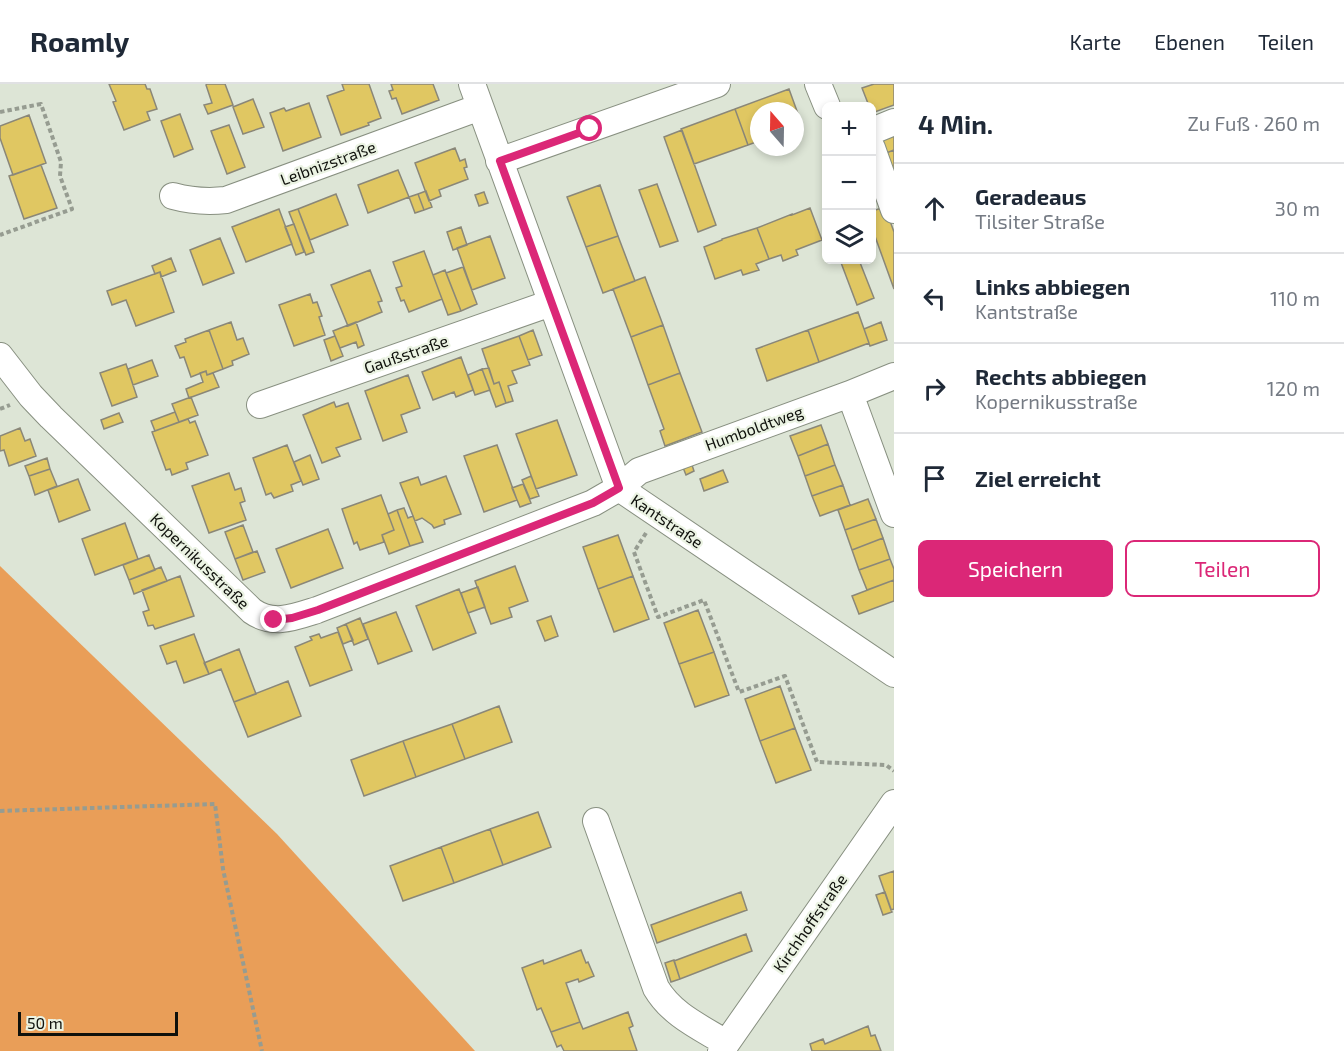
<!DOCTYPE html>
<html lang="de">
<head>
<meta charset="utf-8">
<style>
	:root { --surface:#fff; --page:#f6f6f7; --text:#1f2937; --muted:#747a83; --line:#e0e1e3; --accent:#db2777 }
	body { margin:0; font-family:"Exo 2",sans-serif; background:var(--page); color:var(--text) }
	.controls { position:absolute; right:18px; top:18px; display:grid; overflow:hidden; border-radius:9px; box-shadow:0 3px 9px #0003 }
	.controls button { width:54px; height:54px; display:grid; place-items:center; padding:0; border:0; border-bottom:2px solid var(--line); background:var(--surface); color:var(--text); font:30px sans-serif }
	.compass { position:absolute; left:750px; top:18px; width:54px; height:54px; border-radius:50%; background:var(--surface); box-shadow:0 3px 9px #0003; rotate:340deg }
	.scale { position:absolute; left:18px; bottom:15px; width:160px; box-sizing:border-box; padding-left:6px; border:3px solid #0f110c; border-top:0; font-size:16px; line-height:21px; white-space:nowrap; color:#0f110c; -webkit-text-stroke:4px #ebf3e3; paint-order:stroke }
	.stop { position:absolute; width:18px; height:18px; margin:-14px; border:4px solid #db2777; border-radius:50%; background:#fff }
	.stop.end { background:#db2777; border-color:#fff; box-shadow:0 2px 6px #0008 }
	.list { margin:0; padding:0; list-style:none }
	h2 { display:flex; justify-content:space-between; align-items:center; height:78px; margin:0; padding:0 24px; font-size:26px }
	h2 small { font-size:20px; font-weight:400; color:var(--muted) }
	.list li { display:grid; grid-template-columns:39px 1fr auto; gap:18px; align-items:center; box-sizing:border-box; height:90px; padding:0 24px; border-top:2px solid var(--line) }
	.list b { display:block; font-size:22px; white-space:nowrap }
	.list p { margin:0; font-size:20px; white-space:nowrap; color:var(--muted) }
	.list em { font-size:20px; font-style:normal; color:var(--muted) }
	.actions { display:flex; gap:12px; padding:18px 24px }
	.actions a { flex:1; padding:14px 0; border:2px solid var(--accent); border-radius:9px; text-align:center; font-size:21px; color:var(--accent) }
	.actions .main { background:var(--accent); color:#fff }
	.icon { flex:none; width:33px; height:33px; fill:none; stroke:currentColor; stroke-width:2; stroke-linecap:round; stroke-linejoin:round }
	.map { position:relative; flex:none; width:894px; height:967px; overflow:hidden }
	header { display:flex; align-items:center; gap:36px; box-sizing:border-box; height:84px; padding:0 30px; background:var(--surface); border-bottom:2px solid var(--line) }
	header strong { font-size:28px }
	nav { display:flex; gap:33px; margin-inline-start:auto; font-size:21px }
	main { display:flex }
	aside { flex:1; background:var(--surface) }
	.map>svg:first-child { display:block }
	.forest { fill:#e99e58 }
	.building { fill:#e0c762; stroke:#8a8778; stroke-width:1.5 }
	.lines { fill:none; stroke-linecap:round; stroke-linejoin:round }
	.street-casing { stroke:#889081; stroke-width:28 }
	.path { stroke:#969c91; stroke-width:4; stroke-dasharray:4.5 3; stroke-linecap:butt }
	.street { stroke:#fff; stroke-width:26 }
	.route { stroke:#db2777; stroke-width:8 }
	.labels { text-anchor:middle; stroke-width:4.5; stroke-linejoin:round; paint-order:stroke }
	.street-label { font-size:16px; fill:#0f110c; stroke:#ebf3e3 }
</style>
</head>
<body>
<header>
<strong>Roamly</strong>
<nav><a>Karte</a><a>Ebenen</a><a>Teilen</a></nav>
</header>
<main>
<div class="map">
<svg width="894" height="967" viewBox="0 0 894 967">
	<rect width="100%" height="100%" fill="#dde5d6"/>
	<path class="forest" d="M0 482 277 750 475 967H0Z"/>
	<path class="building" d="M109 0H145L147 5H150L157 25 147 28 150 36 124 46 113 18 116 17Z
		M207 0H225L233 21 208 30 204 21 212 19 206 1Z
		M342 0H369L381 34 368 39 369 41 341 51 327 12 344 6Z
		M391 0H433L439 16 402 30 396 14 392 15 389 7 393 6Z
		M874 0H894V21L872 29V22H869L862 4Z
		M789 5 802 41 795 43V27H759V57L748 61 735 25Z
		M253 15 264 43 243 50 233 23Z
		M309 19 321 53 283 67 270 29 284 24 286 27Z
		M735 25 748 61 694 80 681 45Z
		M180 30 193 65 174 73 161 37Z
		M29 31 46 79 13 91 0 54V42Z
		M229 41 245 83 227 90 211 47Z
		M682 46 716 141 698 148 664 53Z
		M894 51V66L881 71 876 57Z
		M455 64 460 77 465 75 467 83 464 84 468 95 439 106 441 112 429 117 415 79Z
		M894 66V86L888 88 881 71Z
		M41 81 57 124 24 135 9 92Z
		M398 86 409 113 368 129 358 101Z
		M657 100 678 157 660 163 639 106Z
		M600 101 618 152 586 163 567 113Z
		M426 107 432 123 424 126 418 110Z
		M484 108 488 119 479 122 475 111Z
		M336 110 348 141 310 156 298 125Z
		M418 110 424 126 415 129 409 113Z
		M885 123 894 148V205L872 144V127Z
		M810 124 822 156 796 166 798 171 783 177 781 171 769 175 757 144 792 130V131Z
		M279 125 292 160 246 178 232 143Z
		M298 125 314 168 306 171 289 128Z
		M294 140 304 168 296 171 285 143Z
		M461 143 467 161 453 166 447 148Z
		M757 144 769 175 756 180 759 186 743 191 741 186 715 195 704 163 722 156V155Z
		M490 152 505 194 472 206 457 164Z
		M618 152 635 197 603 209 586 163Z
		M220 154 234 189 203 201 190 166Z
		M424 167 442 215 409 228 404 216 401 217 396 204 402 202 393 178Z
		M171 174 176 187 161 193 160 188 155 190 152 182Z
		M840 176H859L874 214 857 221Z
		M463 183 477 220 461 227 446 189Z
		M370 186 382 217 378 218 382 228 348 242 331 201Z
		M445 186 461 227 448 231 433 191Z
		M160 188 174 228 136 242 126 216 112 221 107 207Z
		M645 193 663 241 631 253 613 205Z
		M310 210 313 219 317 218 322 232 319 233 325 251 294 262 279 221Z
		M858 228 869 259 819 278 808 246Z
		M231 238 237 256 243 254 249 270 232 277 233 281 223 285 209 246Z
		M356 238 364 261 358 264 356 258 340 264 333 247Z
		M881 238 887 256 870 262 864 245Z
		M663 241 680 289 648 301 631 253Z
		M209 246 223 285 207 291 206 287 191 293 184 273 180 274 175 262 186 258 185 255Z
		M533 246 542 271 528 276 519 252Z
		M808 246 819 278 767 297 756 265Z
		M335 252 343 272 331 277 324 256Z
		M519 252 530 281 512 287 517 299 508 302 513 317 506 319 499 298 494 300 482 265Z
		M461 273 473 306 456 313 454 308 433 316 422 288Z
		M152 276 158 292 133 301 128 285Z
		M126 280 137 313 112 322 100 289Z
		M489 284 494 300 499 298 506 319 496 323 482 285Z
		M482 285 490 306 475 311 468 291Z
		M206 287 207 291 213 289 219 303 189 314 186 305 203 298 200 289Z
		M680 289 702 348 665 362 660 347 664 345 648 301Z
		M408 291 420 324 401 331 407 348 383 357 365 307Z
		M191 313 198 331 179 338 172 320Z
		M334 318 336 323 348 319 361 355 336 364 340 372 322 379 303 331Z
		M175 328 179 338 155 347 151 337Z
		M119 329 123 338 104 345 101 336Z
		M188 335 190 339 195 337 208 371 186 379 188 385 172 391 170 385 166 386 152 348Z
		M557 336 577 391 536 405 516 350Z
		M821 341 828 360 798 372 790 352Z
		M20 344 25 357 30 355 36 372 9 382 4 366 0 367V352Z
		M828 360 835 381 805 392 798 372Z
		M287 361 301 397 291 401 293 407 274 414 271 409 266 411 253 374Z
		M497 361 517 416 484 428 464 372Z
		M310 371 319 395 303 401 294 378Z
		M47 374 50 385 29 392 25 382Z
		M691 378 694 387 686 391 682 381Z
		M835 381 843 401 812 412 805 392Z
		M50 385 57 402 35 411 29 392Z
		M723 386 728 398 704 407 700 395Z
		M229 389 235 406 241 404 245 417 240 419 246 436 209 449 192 402Z
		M446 392 461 430 444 436 445 440 434 444 432 441 422 434 415 437 400 399 418 393 421 401Z
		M531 392 539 412 530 415 522 396Z
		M78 395 90 426 59 438 48 406Z
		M523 400 531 419 520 423 512 404Z
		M843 401 850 421 820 432 812 412Z
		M381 411 394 446 382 451 384 458 360 466 357 458 354 460 342 425Z
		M868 415 876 435 845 446 838 426Z
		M404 424 408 434 413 432 423 458 410 462 397 426Z
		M397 426 410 462 389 470 382 451 394 446 388 430Z
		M876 435 883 454 852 466 845 446Z
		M125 439 138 475 95 491 82 455Z
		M243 441 253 468 235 475 225 448Z
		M328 445 343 484 291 504 276 465Z
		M618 451 633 492 598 505 583 463Z
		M883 454 890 475 859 486 852 466Z
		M257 467 265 488 243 496 235 475Z
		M149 471 155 486 129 496 123 481Z
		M890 475 894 485V496L867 506 859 486Z
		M515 482 528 517 509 524 512 533 491 540 475 497Z
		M161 483 167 497 134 510 129 496Z
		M180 492 194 532 155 545 153 541 148 542 143 528 149 526 142 506Z
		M633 492 649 535 614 548 598 505Z
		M894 496V517L859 530 852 512Z
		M478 503 485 523 468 529 461 509Z
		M459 505 476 549 433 566 416 522Z
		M698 526 714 568 679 580 664 539Z
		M396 528 412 567 378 580 363 540Z
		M551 532 558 552 545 557 537 537Z
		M360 534 368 555 354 561 346 540Z
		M346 540 353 556 343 560 337 544Z
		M338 548 352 586 310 602 295 563 312 556 310 553 319 550 321 554Z
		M194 550 209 590 184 599 176 577 167 580 160 562Z
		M239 565 256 610 234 618 221 585 209 590 204 579Z
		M714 568 729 611 695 623 679 580Z
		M288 597 301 632 248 653 234 618Z
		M780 602 795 644 760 657 745 615Z
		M499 622 512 658 465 675 452 640Z
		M452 640 465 675 416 693 403 657Z
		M795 644 811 686 776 699 760 657Z
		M403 657 416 693 364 712 351 676Z
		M538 728 551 763 503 781 490 745Z
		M490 745 503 781 454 799 441 763Z
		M441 763 454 799 403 817 390 782Z
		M894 787V825L891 826 879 792Z
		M741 808 747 826 657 859 651 841Z
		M885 808 892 828 883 831 876 811Z
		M746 850 752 867 680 895 674 877Z
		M581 866 586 879 588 878 594 892 579 898 578 895 566 899 580 938 551 948 541 924 537 926 522 884 543 876 544 880Z
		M674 876 680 895 671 898 665 879Z
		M628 928 633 942 629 944 637 967H564L561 961 557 963 551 948 580 938 583 945Z
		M868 942 871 952 875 951 881 967H812L810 960 823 955 825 960Z"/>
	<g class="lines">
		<g class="street-casing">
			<path id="street" d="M472 0 619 404 894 590
				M818 0 827 22
				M872 47 894 38
				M872 64 894 126
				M499 77 717 0
				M173 112C191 117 207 118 226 116L480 23
				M0 272 31 312 51 333 252 527C273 542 295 533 317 526L593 419 619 404 639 387 850 310 894 292
				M850 310 894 430
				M260 321 551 219
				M596 737 656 904C672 931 700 943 726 959
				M721 967 894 719"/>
		</g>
		<path class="path" d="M0 28 41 20 61 78 60 92 72 125 0 151
			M0 325 10 321
			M646 449 634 468 658 533 704 516 739 608 785 592 817 678 886 681 894 687
			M0 727 215 720 223 785 262 967"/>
		<use href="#street" class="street"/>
	</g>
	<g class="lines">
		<path class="route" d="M274 536 292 534 318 526 593 419 619 404 500 77 590 45"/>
	</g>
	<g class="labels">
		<g class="street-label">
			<text transform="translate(328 79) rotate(-20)" y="6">Leibnizstraße</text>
			<text transform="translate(406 270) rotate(-19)" y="6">Gaußstraße</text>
			<text transform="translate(754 344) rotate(-20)" y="6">Humboldtweg</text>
			<text transform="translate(667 437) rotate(34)" y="6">Kantstraße</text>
			<text transform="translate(200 477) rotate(44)" y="6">Kopernikusstraße</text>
			<text transform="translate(810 839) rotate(-55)" y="6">Kirchhoffstraße</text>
		</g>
	</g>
</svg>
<div class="controls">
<button>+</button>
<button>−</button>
<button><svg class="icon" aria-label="layers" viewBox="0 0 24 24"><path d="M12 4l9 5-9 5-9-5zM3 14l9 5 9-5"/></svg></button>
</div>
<svg class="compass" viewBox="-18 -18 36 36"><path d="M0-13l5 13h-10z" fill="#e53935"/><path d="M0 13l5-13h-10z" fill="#747a83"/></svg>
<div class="scale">50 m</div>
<div class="stop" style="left:590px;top:45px"></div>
<div class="stop end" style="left:274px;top:536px"></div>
</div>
<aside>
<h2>4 Min.<small>Zu Fuß · 260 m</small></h2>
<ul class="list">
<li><svg class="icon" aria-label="ahead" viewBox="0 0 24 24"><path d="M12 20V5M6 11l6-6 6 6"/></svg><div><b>Geradeaus</b><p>Tilsiter Straße</p></div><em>30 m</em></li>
<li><svg class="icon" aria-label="left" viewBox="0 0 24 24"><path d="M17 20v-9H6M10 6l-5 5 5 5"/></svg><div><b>Links abbiegen</b><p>Kantstraße</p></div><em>110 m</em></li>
<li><svg class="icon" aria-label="right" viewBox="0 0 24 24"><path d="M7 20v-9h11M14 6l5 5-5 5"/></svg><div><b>Rechts abbiegen</b><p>Kopernikusstraße</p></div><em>120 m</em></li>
<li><svg class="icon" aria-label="arrive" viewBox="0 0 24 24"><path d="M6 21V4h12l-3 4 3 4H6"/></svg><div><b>Ziel erreicht</b></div></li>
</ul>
<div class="actions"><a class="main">Speichern</a><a>Teilen</a></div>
</aside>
</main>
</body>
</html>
